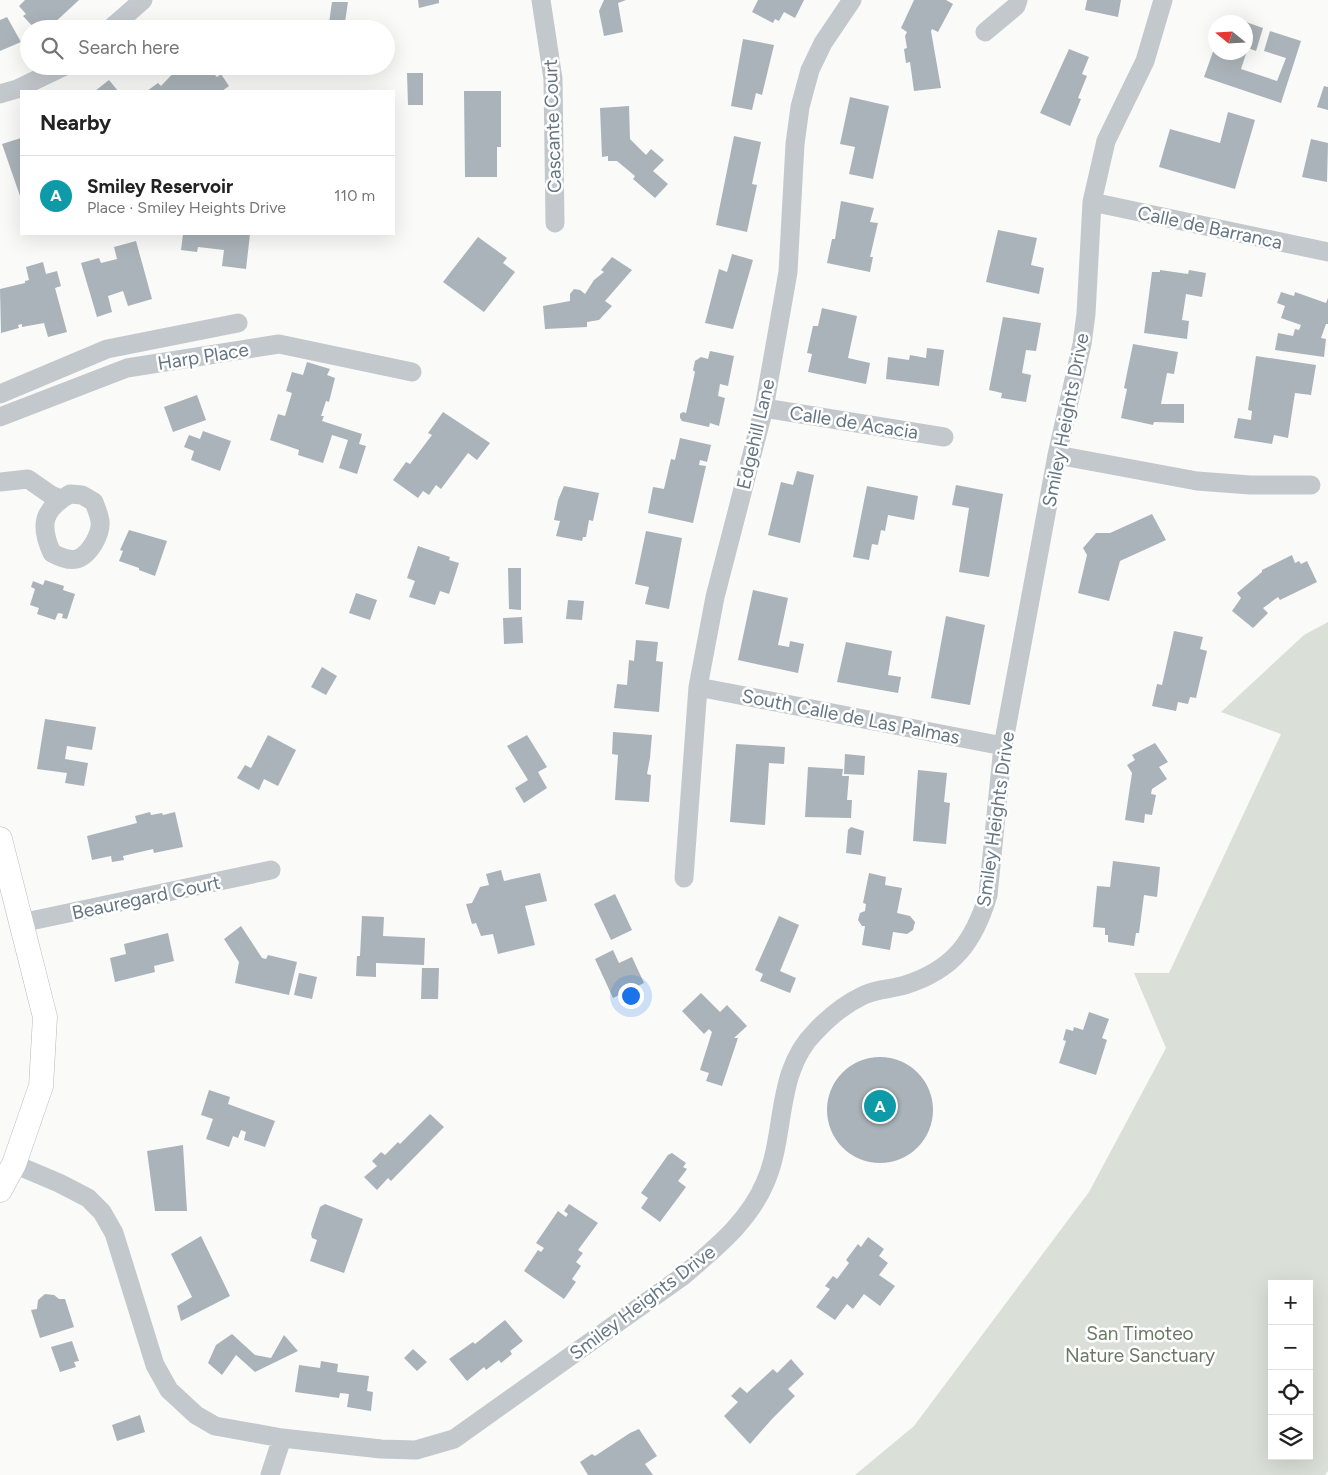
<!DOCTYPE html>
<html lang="en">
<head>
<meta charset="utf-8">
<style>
	:root { --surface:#fff; --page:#f2f2f2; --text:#222; --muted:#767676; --line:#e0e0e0; --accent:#d93025 }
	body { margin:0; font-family:Figtree,sans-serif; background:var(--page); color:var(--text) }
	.controls { position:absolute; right:15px; bottom:15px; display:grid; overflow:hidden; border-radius:0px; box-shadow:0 5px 20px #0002 }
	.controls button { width:45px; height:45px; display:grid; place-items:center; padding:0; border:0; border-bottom:1px solid var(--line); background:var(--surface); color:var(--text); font:25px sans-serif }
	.compass { position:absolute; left:1208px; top:15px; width:45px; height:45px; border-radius:50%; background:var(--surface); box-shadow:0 5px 20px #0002; rotate:288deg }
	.you { position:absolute; left:630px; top:995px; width:18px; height:18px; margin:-12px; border:4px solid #fff; border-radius:50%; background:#1a73e8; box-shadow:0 0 0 8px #1a73e833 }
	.badge { display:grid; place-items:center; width:32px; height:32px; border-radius:50%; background:var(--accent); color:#fff; font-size:16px; font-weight:700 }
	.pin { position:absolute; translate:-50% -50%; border:2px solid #fff; box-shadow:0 1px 5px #0006 }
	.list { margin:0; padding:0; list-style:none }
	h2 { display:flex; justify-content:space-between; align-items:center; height:65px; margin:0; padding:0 20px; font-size:21px }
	h2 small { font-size:16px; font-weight:400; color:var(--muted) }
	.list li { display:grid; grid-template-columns:32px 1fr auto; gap:15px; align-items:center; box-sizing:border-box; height:80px; padding:0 20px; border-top:1px solid var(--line) }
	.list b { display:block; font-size:19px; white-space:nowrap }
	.list p { margin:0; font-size:16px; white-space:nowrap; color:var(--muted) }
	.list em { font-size:16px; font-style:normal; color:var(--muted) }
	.icon { flex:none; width:28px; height:28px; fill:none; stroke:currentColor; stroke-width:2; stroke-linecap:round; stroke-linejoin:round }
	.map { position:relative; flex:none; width:1328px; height:1475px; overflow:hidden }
	.search { position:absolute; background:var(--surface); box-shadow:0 5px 20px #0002; left:20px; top:20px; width:375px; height:55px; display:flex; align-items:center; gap:12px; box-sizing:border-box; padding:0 18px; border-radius:28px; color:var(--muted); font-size:19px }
	.panel { position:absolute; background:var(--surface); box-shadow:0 5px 20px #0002; left:20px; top:90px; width:375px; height:145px; border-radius:0px }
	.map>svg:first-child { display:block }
	.green { fill:#dadfd7; fill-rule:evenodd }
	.building { fill:#aab3b9 }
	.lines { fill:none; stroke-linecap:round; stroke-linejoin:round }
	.major-casing { stroke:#b5babe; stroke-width:25 }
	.minor { stroke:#c3c8cc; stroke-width:19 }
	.major { stroke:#fff; stroke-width:24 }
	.labels { text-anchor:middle; stroke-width:5; stroke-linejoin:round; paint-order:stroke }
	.street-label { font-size:19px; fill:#657683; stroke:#fff }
	.park-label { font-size:19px; fill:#687a64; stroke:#fff }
</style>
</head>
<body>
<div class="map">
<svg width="1328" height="1475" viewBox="0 0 1328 1475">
	<rect width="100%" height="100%" fill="#fafaf8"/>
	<path class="green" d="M1328 622V1471L1325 1475H855L914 1426 1089 1192 1166 1048 1134 973H1169L1281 734 1221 712 1304 635ZM1272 1284H1309V1456H1272Z"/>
	<path class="building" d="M25 0H79L52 25 48 20 39 29H35L23 16 26 14 19 6Z
		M418 0H439V3L419 8Z
		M604 0H626L618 3 623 32 604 36 599 11Z
		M758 0H804L795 18 784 12 779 21 775 19 773 23 752 12Z
		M914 0H946L953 4 938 32 932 29 931 31 941 88 914 91 910 62 906 63 904 49 907 48 905 36 907 32 901 28Z
		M1087 0H1121L1118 17 1085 10Z
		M332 2H348L344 29H332L333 23H329Z
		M7 17 21 42 0 51V20Z
		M1246 22 1263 28 1256 51 1248 48 1241 69 1277 81 1286 58 1264 51 1270 31 1301 41 1281 103 1204 77 1215 46 1216 52H1246Z
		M743 39 774 45 762 95 756 93 752 110 731 106Z
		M1069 49 1089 57 1082 74 1087 76 1078 98 1081 99 1070 126 1040 113Z
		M180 66H206L217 77 221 74 229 86 222 91H147L158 83 161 86Z
		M407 73H423V105H408Z
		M109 80 118 91H95Z
		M1324 86 1328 87V110L1317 107Z
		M464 91H501V147H497V177H465Z
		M850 97 889 106 873 179 849 174 855 147 840 144Z
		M629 106 630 139 646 155 651 149 664 160 653 171 668 184 655 198 633 179 635 176 617 161H608V156L602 157 600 108Z
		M1228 112 1255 120 1235 189 1159 167 1170 129 1220 143Z
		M734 136 761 142 752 184 757 185 747 232 716 225Z
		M21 138V195L20 196 2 144Z
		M1311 139 1328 143 1327 182 1302 177Z
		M841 201 874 208 870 222 878 223 870 257H873L870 272 827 263 832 239H835Z
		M998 230 1037 238 1031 265 1044 268 1039 294 986 282Z
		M183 234H250L246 269 222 266 224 250 198 247 197 252 181 250Z
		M478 237 507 258 503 263 515 272 484 312 443 282Z
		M136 241 152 299 128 306 123 291 108 296 112 312 97 317 81 263 99 258 101 263 117 259 114 247Z
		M732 254 753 260 733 329 705 323 719 269 727 272Z
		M612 257 632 270 605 301 612 306 599 320 587 322V327L545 329 543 306 570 301V294L574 289 580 290 585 294 594 280 604 272 601 270Z
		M43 262 46 274 57 271 61 286 55 288 67 332 48 337 44 323 22 327V324L18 325 19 328 1 333 0 289 25 283V281L29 280 26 267Z
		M1160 270 1188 274 1189 270 1206 273 1202 297 1186 294 1182 320 1189 321 1187 339 1144 333 1152 272H1160Z
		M1281 292 1294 296 1295 292 1326 303 1328 298V324H1326L1321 338 1326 339 1324 357 1275 350 1278 333 1293 336 1295 329 1299 330 1301 325 1281 318 1285 306 1277 303Z
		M822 308 857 316 848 358 870 363 866 384 808 372 812 354 807 353 813 326H818Z
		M1003 317 1041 323 1036 351 1026 350 1022 373 1031 375 1026 402 1001 398 1002 393 989 390Z
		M1133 344 1178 352 1174 374 1167 373 1161 404H1184V423L1154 422 1153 425 1121 418 1127 389 1124 388Z
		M927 348 944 350 939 386 886 379 888 357 909 360 910 355 926 358Z
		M710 351 734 356 728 386 720 384 718 396 725 398 719 426 710 423 709 427 682 421 680 418V414L683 412 686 413 695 372 693 370 695 361 701 357 708 359Z
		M1256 356 1316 365 1311 395 1295 393 1288 438 1274 435 1272 444 1234 438 1238 418 1251 420 1252 411 1248 410Z
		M307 362 330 369 327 375 335 378 329 402 326 401 321 416H324L322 421 362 434 359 444 366 446 357 474 339 468 348 440 332 435 323 463 298 455 299 450 270 440 278 414 285 416 292 393 286 391 292 372 303 375Z
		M197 395 206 420 173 432 164 407Z
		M443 412 490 443 477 460 468 453 441 489 436 485 429 495 423 491 418 498 393 480 406 462 410 464 432 435 428 433Z
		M203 431 231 441 220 471 191 460 194 451 184 447 189 435 200 439Z
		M680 438 711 445 707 462 700 460 699 465 706 466 693 523 648 513 653 487 664 489 671 459 675 460Z
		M797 471 814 475 800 543 768 535 781 482 793 485Z
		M956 485 1003 494 989 577 959 572 969 508 952 505Z
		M564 486 599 493 593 521 589 520 586 537H583L582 541 556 536 560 521 554 520 558 500Z
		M867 486 918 496 914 520 888 515 885 531 881 530 878 545 872 544 869 560 853 557Z
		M1152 514 1166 540 1120 561 1109 601 1078 593 1087 555 1083 548 1096 533H1110Z
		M129 530 167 541 155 576 139 570V568L119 561 123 551 120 550Z
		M646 531 682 538 669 609 645 604 649 587 635 584Z
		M418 546 450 557 449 560 459 563 449 594 440 591 435 605 409 597 415 581 407 578Z
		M1292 555 1295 563 1299 561 1301 564 1307 561 1317 582 1280 600 1278 597 1263 608 1268 613 1253 628 1232 611 1241 598 1237 593 1262 572V570Z
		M508 568H521V610L509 609Z
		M45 580 64 586 63 590 75 594 67 619 62 618 63 614 58 613 55 620 37 614 39 608 30 605 35 589 31 587 33 581 43 585Z
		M753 590 788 598 778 645 789 647 790 641 804 644 798 673 738 660Z
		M356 593 377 600 370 620 349 613Z
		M568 600 584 601 582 620 566 619Z
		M946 616 985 625 970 705 931 698Z
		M522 617 523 643 504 644 503 618Z
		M1174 631 1203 637 1200 649 1207 651 1196 698 1190 697 1188 704 1178 702 1176 711 1152 706 1157 684 1162 685Z
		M636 640 658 642 656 661 663 662 659 712 614 708 617 684 627 685 629 660 634 661Z
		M846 642 892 651 888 675 901 677 898 693 837 682Z
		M322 667 337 676 326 695 311 687Z
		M45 719 96 727 92 750 67 746 65 759 88 763 84 786 65 783 67 773 37 769Z
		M613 732 652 735 650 758 647 774 651 775 649 802 615 800 618 755 612 754Z
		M268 735 296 750 278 786 264 779 259 790 237 778 245 765 251 768Z
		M527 735 547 767 538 772 547 788 524 803 515 788 528 780 507 746Z
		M1155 743 1168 762 1159 767 1167 779 1152 789 1151 794 1156 795 1152 815 1145 814 1144 823 1125 820 1132 773 1127 765 1135 760 1132 755Z
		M736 744 785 747 784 764 769 763 765 825 730 822Z
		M845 754 865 756 864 775 844 774Z
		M808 767 843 769 842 776H849L847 800H852L851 818 805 817Z
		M918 770 947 773 944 802 950 803 946 844 913 841Z
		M150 812 151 815 162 813 163 815 175 812 183 847 154 853 153 849 123 856 124 860 112 862 111 856 92 860 87 836 137 823 135 816Z
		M851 827 864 831 861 855 846 853 848 830Z
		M1113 861 1160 867 1157 897 1144 895 1139 933H1136L1134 946 1108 942V935H1105V928L1093 927 1097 886 1110 887Z
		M501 870 504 881 540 873 547 901 525 906 535 945 498 954 493 934 481 936 476 923 472 924 466 904 472 903 480 887 489 885 486 874Z
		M869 873 886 877 885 885 902 888 897 913 910 916 915 922 913 930 907 934 893 932 890 950 862 945 865 926H862L858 920 860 913 865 911 866 904 863 903Z
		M615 894 632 930 611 940 594 904Z
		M362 916 384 917 383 936 425 938 424 965 376 963V977L356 976 357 956H360Z
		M779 916 799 925 780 971 796 978 790 993 760 981 763 974 755 970Z
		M241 926 262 958 266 959 268 955 297 962 289 995 235 983 239 962 224 939Z
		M168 933 174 961 154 966 155 972 115 982 110 958 126 954 124 944Z
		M613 950 619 963 632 957 644 983 613 998 595 959Z
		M422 968H439L438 999H421Z
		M299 973 317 977 312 999 294 995Z
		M701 993 720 1012 727 1005 747 1026 734 1038H738L722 1086 706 1081 709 1073 700 1070 712 1032 709 1029 704 1034 682 1011Z
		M1089 1012 1109 1019 1102 1038 1107 1040 1096 1075 1059 1063 1066 1041 1063 1040 1066 1029 1073 1031 1074 1027 1083 1030Z
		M827 1110a53 53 0 1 1 106 0a53 53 0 1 1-106 0Z
		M209 1090 230 1097 228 1104 275 1121 265 1147 244 1140 246 1132 241 1130 238 1138 233 1136 229 1147 206 1139 213 1119 201 1115Z
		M430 1114 444 1127 391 1181 388 1178 377 1190 364 1177 377 1166 372 1161 381 1152 385 1155 398 1142 400 1144Z
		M183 1145 187 1211H155L147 1151Z
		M672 1153 686 1163 683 1167 687 1169 678 1181 686 1187 660 1222 641 1208 648 1198 641 1193 668 1155Z
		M325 1204 363 1219 344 1273 310 1261 317 1240 312 1238 311 1234 320 1207Z
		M569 1204 598 1223 578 1250 583 1253 576 1262 581 1266 572 1279 576 1282 564 1299 524 1271 538 1250 541 1252 544 1248 536 1243 558 1211 566 1217 568 1214 564 1211Z
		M201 1236 230 1296 181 1321 177 1306 192 1297 171 1254Z
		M868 1237 884 1249 879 1256 888 1263 879 1275 895 1286 880 1306 864 1294 853 1309 847 1304 835 1320 816 1307 830 1289 825 1286 833 1276 837 1279 849 1263 846 1260 858 1244 861 1247Z
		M45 1294 54 1295 59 1299H65L74 1327 40 1338 31 1310 37 1309 38 1300Z
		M505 1320 523 1341 510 1351 512 1354 501 1363 499 1360 486 1370 484 1367 467 1381 449 1359 473 1342 475 1344Z
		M232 1334 255 1355 271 1358 284 1335 298 1351 255 1372 236 1355 222 1375 208 1363 216 1345Z
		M72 1341 79 1361 74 1362 76 1367 60 1372 51 1347Z
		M413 1349 427 1362 417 1371 404 1358Z
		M791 1359 804 1374 788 1389 795 1396 772 1419 750 1444 724 1416 738 1402 731 1396 740 1387 747 1393 773 1369 777 1373Z
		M321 1361 338 1364 337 1372 369 1376 367 1391 373 1392 371 1411 347 1407 349 1394 340 1393 339 1398 295 1392 299 1365 320 1368Z
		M140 1415 145 1432 117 1441 112 1425Z
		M639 1429 657 1456 645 1464 653 1475H588L580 1462 592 1454 595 1456 630 1433Z"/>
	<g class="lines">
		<g class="major-casing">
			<path id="major" d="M0 839 45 1017 41 1086 14 1164 0 1190"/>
		</g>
		<path class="minor" d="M541 0 553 79 555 223
			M110 29 143 0
			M985 32 1016 6 1018 0
			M0 94 17 89 65 66
			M1092 202 1328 252
			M0 394 107 349 238 323
			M764 408 944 437
			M0 417 127 368 279 344 412 372
			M1057 455 1197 481 1250 485H1311
			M0 482 28 479 51 495 61 499
			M70 494 82 495 94 502C96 508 99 514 100 521 101 529 98 536 94 543 82 563 71 563 52 553 39 525 43 509 70 494Z
			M698 687 1003 746
			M684 878 698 687 715 597 764 408 788 272 795 144 800 107 810 70 823 43 852 0
			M21 923 271 870
			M14 1164 59 1183 88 1198 102 1212 114 1233 155 1365 169 1390 196 1415 215 1426 282 1438 381 1449 416 1450 454 1439 683 1276C714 1249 748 1223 765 1183 787 1134 774 1072 816 1031 829 1017 847 1003 864 995 877 989 892 989 905 985 953 970 974 942 988 895L1003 746 1057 455 1082 344 1086 314 1092 202 1106 141 1145 61 1163 0
			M270 1475 282 1438"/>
		<use href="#major" class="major"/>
	</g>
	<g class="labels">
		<g class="street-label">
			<text transform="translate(552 126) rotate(-92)" y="7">Cascante Court</text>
			<text transform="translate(1210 227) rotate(12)" y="7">Calle de Barranca</text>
			<text transform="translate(203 356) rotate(-9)" y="7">Harp Place</text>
			<text transform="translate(1065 420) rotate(-79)" y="7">Smiley Heights Drive</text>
			<text transform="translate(854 422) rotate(9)" y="7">Calle de Acacia</text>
			<text transform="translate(755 434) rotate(-77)" y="7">Edgehill Lane</text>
			<text transform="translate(851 716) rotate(11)" y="7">South Calle de Las Palmas</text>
			<text transform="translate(995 819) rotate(-82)" y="7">Smiley Heights Drive</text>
			<text transform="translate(146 897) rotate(-12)" y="7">Beauregard Court</text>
			<text transform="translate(642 1302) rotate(-37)" y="7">Smiley Heights Drive</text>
		</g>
		<g class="park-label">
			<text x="1140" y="1340">San Timoteo<tspan x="1140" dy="22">Nature Sanctuary</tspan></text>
		</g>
	</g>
</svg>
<div class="controls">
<button>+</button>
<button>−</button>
<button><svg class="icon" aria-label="locate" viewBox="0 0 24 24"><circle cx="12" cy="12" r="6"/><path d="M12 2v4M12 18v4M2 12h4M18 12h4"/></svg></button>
<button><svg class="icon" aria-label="layers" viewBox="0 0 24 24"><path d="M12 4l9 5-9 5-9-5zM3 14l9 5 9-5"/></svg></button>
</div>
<svg class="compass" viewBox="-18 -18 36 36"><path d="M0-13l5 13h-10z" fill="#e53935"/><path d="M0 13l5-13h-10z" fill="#767676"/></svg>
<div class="you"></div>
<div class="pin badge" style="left:880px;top:1106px;background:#0f9aa8">A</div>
<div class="search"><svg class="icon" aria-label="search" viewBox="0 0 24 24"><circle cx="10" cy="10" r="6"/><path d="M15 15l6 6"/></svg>Search here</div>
<section class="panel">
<h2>Nearby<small></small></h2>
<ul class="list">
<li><span class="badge" style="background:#0f9aa8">A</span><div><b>Smiley Reservoir</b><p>Place · Smiley Heights Drive</p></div><em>110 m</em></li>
</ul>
</section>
</div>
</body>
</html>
